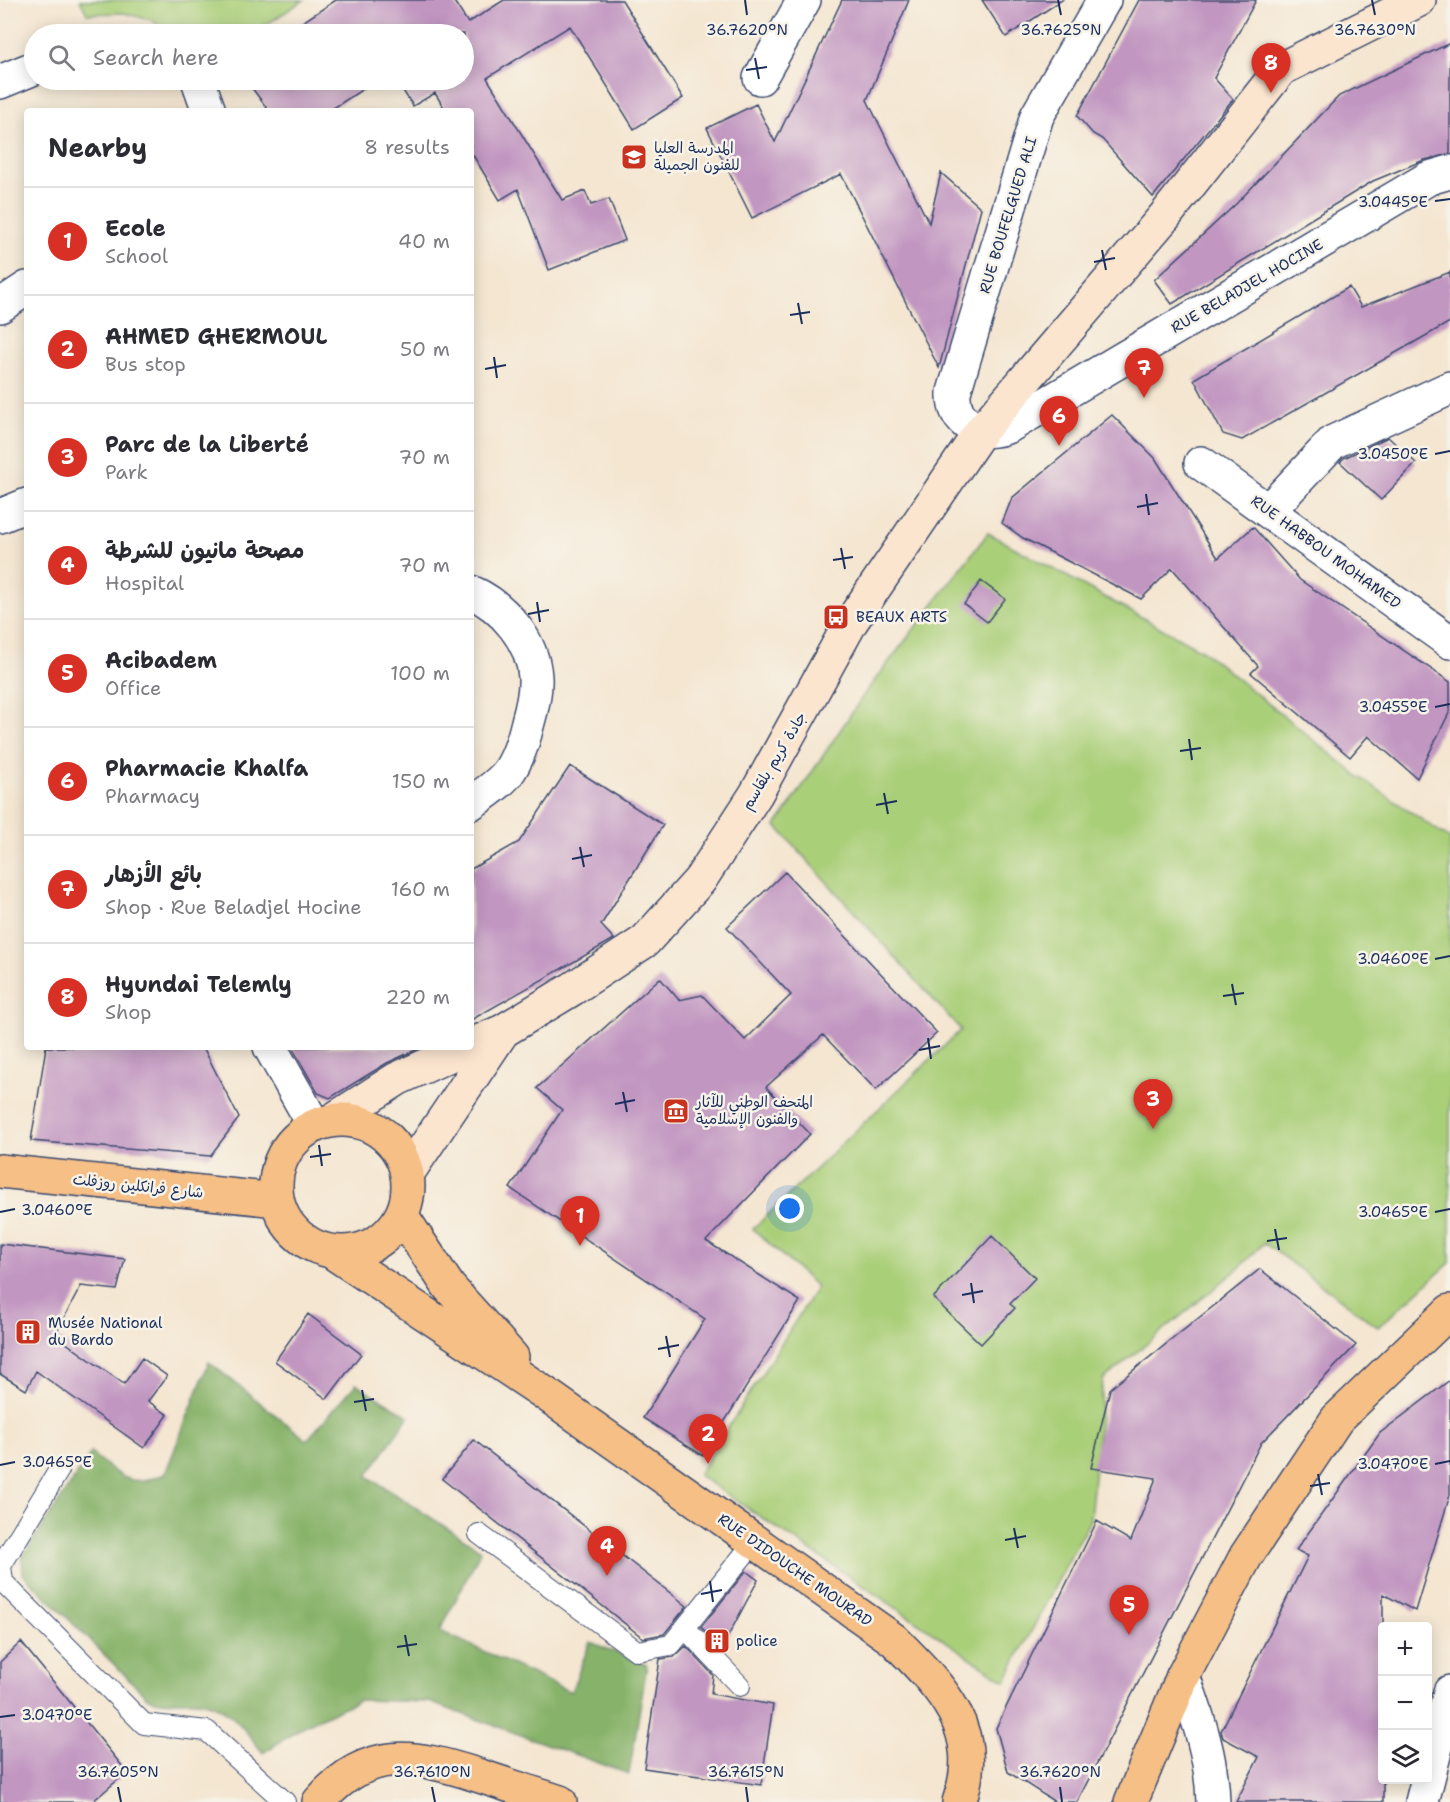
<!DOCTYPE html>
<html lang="en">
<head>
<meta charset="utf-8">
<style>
	:root { --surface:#fff; --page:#f2f2f3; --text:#2b2b33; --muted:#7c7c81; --line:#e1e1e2; --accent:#d93025 }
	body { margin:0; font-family:"Shantell Sans","Playpen Sans Arabic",sans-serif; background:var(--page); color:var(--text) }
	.controls { position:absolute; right:18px; bottom:18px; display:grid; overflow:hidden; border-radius:6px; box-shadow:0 3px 15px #0003 }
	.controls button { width:54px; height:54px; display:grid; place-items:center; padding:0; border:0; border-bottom:2px solid var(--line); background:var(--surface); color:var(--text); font:30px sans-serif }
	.you { position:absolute; left:790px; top:1209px; width:21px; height:21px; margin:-15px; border:4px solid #fff; border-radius:50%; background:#1a73e8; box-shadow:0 0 0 9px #1a73e833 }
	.badge { display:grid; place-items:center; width:39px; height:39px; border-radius:50%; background:var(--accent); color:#fff; font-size:20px; font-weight:700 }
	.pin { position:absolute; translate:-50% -50px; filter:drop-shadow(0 2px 3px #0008) }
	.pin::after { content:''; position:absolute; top:32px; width:21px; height:18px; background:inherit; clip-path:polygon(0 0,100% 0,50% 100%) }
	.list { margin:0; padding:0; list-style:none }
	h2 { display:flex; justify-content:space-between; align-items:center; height:78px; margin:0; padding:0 24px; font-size:26px }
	h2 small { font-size:20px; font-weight:400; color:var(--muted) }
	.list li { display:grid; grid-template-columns:39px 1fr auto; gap:18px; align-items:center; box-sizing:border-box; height:108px; padding:0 24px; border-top:2px solid var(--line) }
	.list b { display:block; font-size:22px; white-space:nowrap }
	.list p { margin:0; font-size:20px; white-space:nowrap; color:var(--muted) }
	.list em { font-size:20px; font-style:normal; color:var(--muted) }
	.icon { flex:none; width:33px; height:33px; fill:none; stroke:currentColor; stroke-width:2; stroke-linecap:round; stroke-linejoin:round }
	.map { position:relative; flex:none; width:1450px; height:1802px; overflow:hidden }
	.search { position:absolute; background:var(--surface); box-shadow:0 3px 15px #0003; left:24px; top:24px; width:450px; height:66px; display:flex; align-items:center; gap:15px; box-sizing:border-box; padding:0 21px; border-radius:33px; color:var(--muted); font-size:22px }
	.panel { position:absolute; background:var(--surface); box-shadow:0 3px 15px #0003; left:24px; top:108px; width:450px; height:942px; border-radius:6px }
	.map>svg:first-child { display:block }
	.green { fill:#aacf79; stroke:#627f6c; stroke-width:1.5 }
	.forest { fill:#87b269; stroke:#517064; stroke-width:1.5 }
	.building { fill:#c196c1 }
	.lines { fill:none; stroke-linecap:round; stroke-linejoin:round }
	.service-casing { stroke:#3c4a6f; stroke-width:22 }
	.minor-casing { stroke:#3c4a6f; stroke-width:36 }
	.tertiary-casing { stroke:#3c4a6f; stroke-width:36 }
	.secondary-casing { stroke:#3c4a6f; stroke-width:36 }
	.primary-casing { stroke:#3c4a6f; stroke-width:36 }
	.service { stroke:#fff; stroke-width:20 }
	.minor { stroke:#fff; stroke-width:33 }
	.tertiary { stroke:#fff; stroke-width:33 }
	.secondary { stroke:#fbe5cf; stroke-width:33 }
	.primary { stroke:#f5bf86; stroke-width:33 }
	.ticks { fill:none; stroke:#1b2f5e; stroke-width:2 }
	.labels { text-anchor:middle; stroke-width:5; stroke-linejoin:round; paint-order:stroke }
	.poi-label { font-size:15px; fill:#1b2f5e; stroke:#f7f3e8; text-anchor:start }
	.street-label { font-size:15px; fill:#1b2f5e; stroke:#f7f3e8 }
	.ticks-label { font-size:15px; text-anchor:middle; fill:#1b2f5e; stroke:#f7f3e8; stroke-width:5; stroke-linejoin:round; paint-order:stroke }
</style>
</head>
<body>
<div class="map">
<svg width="1450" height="1802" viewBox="0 0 1450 1802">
	<rect width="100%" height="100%" fill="#f7f3e8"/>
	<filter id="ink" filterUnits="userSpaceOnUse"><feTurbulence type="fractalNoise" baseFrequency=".0167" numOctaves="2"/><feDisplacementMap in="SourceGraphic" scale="12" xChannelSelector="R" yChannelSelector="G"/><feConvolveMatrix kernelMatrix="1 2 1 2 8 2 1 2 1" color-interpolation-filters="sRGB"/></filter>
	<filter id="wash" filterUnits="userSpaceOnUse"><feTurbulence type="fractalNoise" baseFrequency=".008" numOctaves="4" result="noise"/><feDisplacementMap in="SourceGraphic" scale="24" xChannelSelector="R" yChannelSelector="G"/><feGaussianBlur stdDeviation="1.35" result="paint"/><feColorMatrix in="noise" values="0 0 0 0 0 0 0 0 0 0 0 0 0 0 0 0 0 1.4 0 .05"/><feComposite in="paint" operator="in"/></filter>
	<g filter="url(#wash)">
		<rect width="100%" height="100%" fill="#f4e6d1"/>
		<path class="green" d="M80 0H304L252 34H171L151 20 124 13 87 14Z
			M988 533 1203 651 1358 776 1450 839V1263L1378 1327 1264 1243 1238 1269 1103 1380 1090 1520 1005 1681 698 1475 817 1287 753 1229 961 1030 776 826 865 693Z"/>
		<path class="forest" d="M209 1362 307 1440 356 1384 409 1416 367 1476 481 1550 440 1631 571 1692 590 1642 647 1665 629 1774 429 1702 359 1700 304 1726 263 1753C246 1731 229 1705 199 1701 179 1699 168 1705 148 1698L23 1574 22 1558 91 1453C119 1475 128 1490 165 1474Z"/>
		<g id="blocks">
			<path class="building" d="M336 0H453L468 23 504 0H622L683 98 634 129 570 26 487 78 562 200 585 191 591 205 609 199 625 240 549 270 518 189 500 200 471 152V111H446L435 93 413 106 396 80H464V34H292L289 31Z
				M842 0H909L867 100 929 223 941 173 981 208 939 368 841 174 752 218 707 128 756 104 775 142Z
				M982 0H1062L1006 37Z
				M1139 0H1256L1214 78 1233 99 1153 197 1102 139 1093 134 1077 116Z
				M1450 43V154L1424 160 1373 181 1172 304 1154 280 1236 204 1339 96Z
				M246 80H377L329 111H269Z
				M1450 272V322L1242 440 1223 434 1194 379 1349 287 1361 307Z
				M1112 415 1155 458 1218 558 1253 527 1300 580 1450 682V711L1417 778 1368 736 1350 757 1251 673 1258 666 1172 568 1141 599 1023 538 1002 523 1012 498Z
				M1388 437 1416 463 1381 500 1340 462 1344 458Z
				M981 581 1005 599 987 622 964 604Z
				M570 766 663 825 601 925 614 939 471 1020V869L519 842Z
				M785 872 937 1033 876 1090 823 1035 766 1087 810 1134 706 1241 800 1301 703 1456 643 1418 705 1319 510 1188 562 1110 537 1088 660 978 679 1000 702 995 745 1040 791 995 727 927Z
				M46 1047H203L239 1118 210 1156 31 1141Z
				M292 1047H422L387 1063 330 1098 318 1093Z
				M992 1236 1035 1278 1010 1304 1015 1308 981 1344 933 1298Z
				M0 1244 125 1259 117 1290 81 1286 55 1335 124 1384 142 1358 167 1376 148 1401 168 1415 144 1448 36 1371 26 1390 0 1374Z
				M1260 1269 1356 1345 1261 1443 1077 1802H1055L1008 1772 996 1728 1097 1521 1131 1541 1156 1478 1091 1468 1110 1389Z
				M308 1314 361 1354 327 1399 275 1361Z
				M1450 1380V1495L1415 1611 1383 1594V1802H1236L1259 1757 1223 1738 1221 1731 1308 1556 1296 1550 1380 1433Z
				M474 1440 687 1606 664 1634 643 1638 442 1479Z
				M746 1571 758 1580 721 1649 701 1627Z
				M21 1642 127 1772 92 1802H0V1662Z
				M686 1646 713 1675 711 1694 773 1705 761 1785 644 1768 660 1659 674 1657Z"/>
		</g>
	</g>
	<g filter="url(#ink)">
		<use href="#blocks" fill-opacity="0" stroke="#3c4a6f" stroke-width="1.5"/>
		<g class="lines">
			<g class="service-casing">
				<path id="service" d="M59 1470 5 1559 1 1566 3 1582 144 1724 207 1731 285 1802
					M479 1534 637 1651 671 1645 755 1541
					M685 1628 740 1686"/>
			</g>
			<g class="minor-casing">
				<path id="minor" d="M760 78 804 0
					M1201 463 1450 642
					M1269 510 1333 442 1450 388
					M1183 1676C1198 1718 1212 1757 1213 1802
					M1422 1802 1450 1692"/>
			</g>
			<g class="tertiary-casing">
				<path id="tertiary" d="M1104 0 1037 116 954 392C952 425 982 438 1009 426L1429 178 1450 172
					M198 80 209 111
					M0 82 34 68
					M0 306 27 288
					M0 516 27 505
					M471 592C503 606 533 641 535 677 536 692 532 708 528 722 524 739 518 760 507 774 498 785 483 795 471 803
					M270 1047 314 1125"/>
			</g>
			<g class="secondary-casing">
				<path id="secondary" d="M471 1045 503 1031 572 989 645 941 700 880 756 794 851 622 981 431 1165 216 1281 69 1419 0
					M333 1120 397 1079 467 1047
					M407 1174 503 1031"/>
			</g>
			<g class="primary-casing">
				<path id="primary" d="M276 1186a66 66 0 1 1 132 0a66 66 0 1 1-132 0Z
					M0 1171 277 1200
					M402 1216 449 1287 512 1357
					M332 1252 543 1392 894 1640C941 1687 985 1730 959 1802
					M319 1802C367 1745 415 1755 477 1775 505 1784 533 1793 560 1802
					M1131 1802 1183 1676 1246 1556 1337 1419 1450 1311"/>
			</g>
			<use href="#service" class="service"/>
			<use href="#minor" class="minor"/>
			<use href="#tertiary" class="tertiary"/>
			<use href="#secondary" class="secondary"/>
			<use href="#primary" class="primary"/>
		</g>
	</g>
	<path class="ticks" d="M745 0 747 15M1058 0 1061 15M1372 0 1375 15M755 58 759 79M746 70 767 67M1435 201 1450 199M1102 250 1106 270M1094 262 1115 258M798 303 802 324M790 315 810 312M494 357 497 378M485 369 506 365M1435 454 1450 451M1146 494 1149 515M1137 507 1158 503M841 548 845 569M833 560 853 557M537 602 540 622M528 614 549 610M1435 707 1450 704M1189 739 1192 760M1180 751 1201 748M884 793 888 814M876 805 897 801M580 847 584 867M572 859 592 855M1435 959 1450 956M1232 984 1236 1005M1223 996 1244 993M928 1038 931 1059M919 1050 940 1046M623 1092 627 1112M615 1104 635 1100M319 1145 322 1166M310 1157 331 1154M0 1212 15 1209M1435 1212 1450 1209M1275 1229 1279 1250M1267 1241 1287 1238M971 1283 974 1303M962 1295 983 1291M666 1336 670 1357M658 1349 679 1345M362 1390 366 1411M354 1402 374 1399M1435 1464 1450 1461M0 1465 15 1462M1318 1474 1322 1495M1310 1486 1330 1483M1014 1528 1018 1548M1005 1540 1026 1536M710 1581 713 1602M701 1594 722 1590M405 1635 409 1656M397 1647 417 1644M0 1717 15 1715M118 1787 121 1802M432 1787 435 1802M746 1787 748 1802M1060 1787 1062 1802"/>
	<defs>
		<g id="university-square" transform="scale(1.35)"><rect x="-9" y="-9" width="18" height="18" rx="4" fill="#c8321e" stroke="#f7f3e8"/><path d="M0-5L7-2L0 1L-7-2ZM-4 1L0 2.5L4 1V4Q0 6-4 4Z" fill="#fff"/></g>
		<g id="bus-square" transform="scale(1.35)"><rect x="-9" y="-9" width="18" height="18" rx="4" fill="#c8321e" stroke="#f7f3e8"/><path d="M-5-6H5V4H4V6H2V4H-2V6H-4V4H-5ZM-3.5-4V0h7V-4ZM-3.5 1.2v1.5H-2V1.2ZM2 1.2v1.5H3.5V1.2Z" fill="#fff"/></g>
		<g id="museum-square" transform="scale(1.35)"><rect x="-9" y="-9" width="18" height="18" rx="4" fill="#c8321e" stroke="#f7f3e8"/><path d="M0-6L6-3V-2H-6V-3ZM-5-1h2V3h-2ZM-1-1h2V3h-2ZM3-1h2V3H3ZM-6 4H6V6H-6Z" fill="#fff"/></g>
		<g id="building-square" transform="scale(1.35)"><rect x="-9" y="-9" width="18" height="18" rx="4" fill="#c8321e" stroke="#f7f3e8"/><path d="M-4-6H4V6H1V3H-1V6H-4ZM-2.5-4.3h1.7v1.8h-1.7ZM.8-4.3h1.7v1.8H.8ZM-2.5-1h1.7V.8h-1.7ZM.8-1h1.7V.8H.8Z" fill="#fff"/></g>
	</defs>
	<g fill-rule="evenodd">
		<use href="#university-square" x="634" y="157"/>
		<use href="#bus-square" x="836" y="617"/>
		<use href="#museum-square" x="676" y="1111"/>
		<use href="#building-square" x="28" y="1332"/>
		<use href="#building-square" x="717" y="1641"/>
	</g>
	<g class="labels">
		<g class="poi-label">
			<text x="654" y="153">المدرسة العليا<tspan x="654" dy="17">للفنون الجميلة</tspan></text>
			<text x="856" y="622">BEAUX ARTS</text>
			<text x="696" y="1107">المتحف الوطني للآثار<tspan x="696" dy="17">والفنون الإسلامية</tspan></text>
			<text x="48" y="1328">Musée National<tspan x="48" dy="17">du Bardo</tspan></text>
			<text x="736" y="1646">police</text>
		</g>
		<g class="street-label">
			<text transform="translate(1008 215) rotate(-73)" y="5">RUE BOUFELGUED ALI</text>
			<text transform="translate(1247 286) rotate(-30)" y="5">RUE BELADJEL HOCINE</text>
			<text transform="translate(1326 552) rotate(36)" y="5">RUE HABBOU MOHAMED</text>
			<text transform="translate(774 761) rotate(-59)" y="5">جادة كريم بلقاسم</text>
			<text transform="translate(138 1186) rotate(6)" y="5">شارع فرانكلين روزفلت</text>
			<text transform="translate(795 1570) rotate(35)" y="5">RUE DIDOUCHE MOURAD</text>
		</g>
	</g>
	<g class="ticks-label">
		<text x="747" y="35">36.7620°N</text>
		<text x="1061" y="35">36.7625°N</text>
		<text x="1375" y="35">36.7630°N</text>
		<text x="1393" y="207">3.0445°E</text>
		<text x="1393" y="459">3.0450°E</text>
		<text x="1393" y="712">3.0455°E</text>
		<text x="1393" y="964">3.0460°E</text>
		<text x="57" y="1215">3.0460°E</text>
		<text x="1393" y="1217">3.0465°E</text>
		<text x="57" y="1467">3.0465°E</text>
		<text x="1393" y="1469">3.0470°E</text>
		<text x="57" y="1720">3.0470°E</text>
		<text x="118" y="1777">36.7605°N</text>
		<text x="432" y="1777">36.7610°N</text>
		<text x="746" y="1777">36.7615°N</text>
		<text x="1060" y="1777">36.7620°N</text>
	</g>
</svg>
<div class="controls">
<button>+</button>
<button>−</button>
<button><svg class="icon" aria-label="layers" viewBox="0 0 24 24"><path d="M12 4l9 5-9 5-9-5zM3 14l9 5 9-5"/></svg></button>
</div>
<div class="you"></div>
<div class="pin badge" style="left:580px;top:1246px">1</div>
<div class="pin badge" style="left:708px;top:1464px">2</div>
<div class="pin badge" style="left:1153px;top:1129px">3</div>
<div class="pin badge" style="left:607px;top:1576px">4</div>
<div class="pin badge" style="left:1129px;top:1635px">5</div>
<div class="pin badge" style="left:1059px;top:446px">6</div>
<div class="pin badge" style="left:1144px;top:398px">7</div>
<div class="pin badge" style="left:1271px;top:93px">8</div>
<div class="search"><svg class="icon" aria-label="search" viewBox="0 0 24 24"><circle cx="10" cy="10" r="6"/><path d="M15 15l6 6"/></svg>Search here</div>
<section class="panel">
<h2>Nearby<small>8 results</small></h2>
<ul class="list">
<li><span class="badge">1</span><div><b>Ecole</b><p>School</p></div><em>40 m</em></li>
<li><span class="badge">2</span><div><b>AHMED GHERMOUL</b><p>Bus stop</p></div><em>50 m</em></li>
<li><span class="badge">3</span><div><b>Parc de la Liberté</b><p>Park</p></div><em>70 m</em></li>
<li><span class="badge">4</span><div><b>مصحة مانيون للشرطة</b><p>Hospital</p></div><em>70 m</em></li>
<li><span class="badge">5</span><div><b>Acibadem</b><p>Office</p></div><em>100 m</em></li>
<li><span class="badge">6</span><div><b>Pharmacie Khalfa</b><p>Pharmacy</p></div><em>150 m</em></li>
<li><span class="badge">7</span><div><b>بائع الأزهار</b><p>Shop · Rue Beladjel Hocine</p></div><em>160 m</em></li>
<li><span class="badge">8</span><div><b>Hyundai Telemly</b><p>Shop</p></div><em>220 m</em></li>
</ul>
</section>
</div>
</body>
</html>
